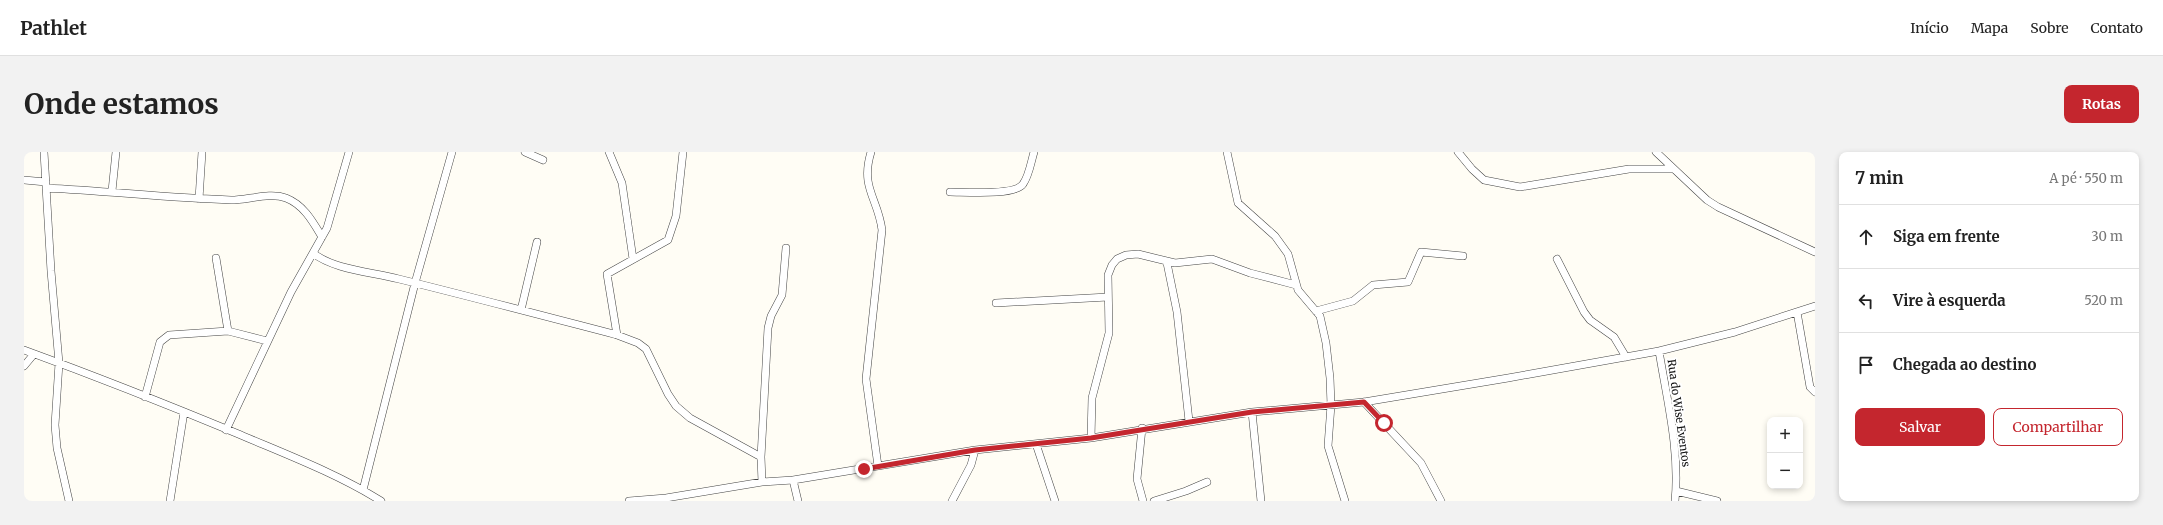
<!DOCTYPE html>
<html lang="pt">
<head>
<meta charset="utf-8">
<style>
	:root { --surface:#fff; --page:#f2f2f2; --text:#222; --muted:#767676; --line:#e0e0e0; --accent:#c4262e }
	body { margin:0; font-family:Merriweather,serif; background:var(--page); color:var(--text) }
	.controls { position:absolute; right:12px; bottom:12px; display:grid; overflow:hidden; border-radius:8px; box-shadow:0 2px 6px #0003 }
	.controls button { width:36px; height:36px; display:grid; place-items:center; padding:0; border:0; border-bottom:1px solid var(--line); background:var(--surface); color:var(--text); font:20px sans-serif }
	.stop { position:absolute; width:12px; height:12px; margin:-9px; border:3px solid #c4262e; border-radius:50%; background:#fff }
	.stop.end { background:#c4262e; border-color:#fff; box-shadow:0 1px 4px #0008 }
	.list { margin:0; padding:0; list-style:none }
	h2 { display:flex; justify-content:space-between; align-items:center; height:52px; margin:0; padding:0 16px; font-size:17px }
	h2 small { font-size:13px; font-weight:400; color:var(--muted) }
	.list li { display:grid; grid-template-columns:26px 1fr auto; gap:12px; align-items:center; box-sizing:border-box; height:64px; padding:0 16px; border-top:1px solid var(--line) }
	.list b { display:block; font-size:15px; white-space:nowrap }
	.list em { font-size:13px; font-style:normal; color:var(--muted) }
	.actions { display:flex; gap:8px; padding:12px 16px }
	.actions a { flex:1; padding:9px 0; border:1px solid var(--accent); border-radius:8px; text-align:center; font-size:14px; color:var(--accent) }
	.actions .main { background:var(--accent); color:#fff }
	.icon { flex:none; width:22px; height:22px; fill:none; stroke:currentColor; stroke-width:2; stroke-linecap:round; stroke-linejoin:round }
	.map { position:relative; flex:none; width:1791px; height:349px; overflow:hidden; border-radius:8px }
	header { display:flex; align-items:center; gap:24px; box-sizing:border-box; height:56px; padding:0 20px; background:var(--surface); border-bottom:1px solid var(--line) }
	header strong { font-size:19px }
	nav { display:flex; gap:22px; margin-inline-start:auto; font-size:14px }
	.intro { display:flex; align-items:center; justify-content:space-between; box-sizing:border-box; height:96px; padding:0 24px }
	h1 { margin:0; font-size:28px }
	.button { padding:10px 18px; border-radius:8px; background:var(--accent); color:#fff; font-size:14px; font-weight:700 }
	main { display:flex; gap:24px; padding:0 24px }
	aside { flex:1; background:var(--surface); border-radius:8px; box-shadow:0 2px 6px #0003 }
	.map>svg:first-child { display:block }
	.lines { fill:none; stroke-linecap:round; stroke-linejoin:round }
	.street-casing { stroke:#444; stroke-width:8 }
	.street { stroke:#fff; stroke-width:7 }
	.route { stroke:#c4262e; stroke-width:5 }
	.labels { text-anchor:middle; stroke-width:4; stroke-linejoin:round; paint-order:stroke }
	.street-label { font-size:11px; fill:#111; stroke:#fff }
</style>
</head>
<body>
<header>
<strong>Pathlet</strong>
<nav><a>Início</a><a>Mapa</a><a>Sobre</a><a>Contato</a></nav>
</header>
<div class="intro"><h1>Onde estamos</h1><a class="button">Rotas</a></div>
<main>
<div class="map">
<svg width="1791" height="349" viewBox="0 0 1791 349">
	<rect width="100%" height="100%" fill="#fffdf5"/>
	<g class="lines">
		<g class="street-casing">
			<path id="street" d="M20 0 27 119 35 211 31 273 33 296 45 349
				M501 0 519 8
				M585 0 598 31 609 107
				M847 0C836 36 854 46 858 78L842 227 854 314
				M1203 0 1214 51 1251 84 1264 102 1274 138 1296 164 1302 191 1306 226 1307 253 1304 294 1321 349
				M1434 0 1448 17 1460 28 1496 35 1605 17H1649
				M1632 0 1683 48 1694 55 1791 100
				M0 28 22 30
				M22 36C84 39 145 46 207 48 224 48 246 40 262 46 280 53 289 70 298 85
				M88 39 92 0
				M926 40C941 40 991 44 999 32 1005 24 1007 10 1010 0
				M175 47 178 0
				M289 101C310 118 349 120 375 127 448 145 520 164 593 183L614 191 622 197 644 242 652 254 666 266 737 305 738 330
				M192 106 204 179 243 189
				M1533 107 1560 160 1566 168 1590 185 1602 205
				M1143 111 1153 160 1165 269
				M972 151 1084 145
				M497 158 513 90
				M1292 159 1329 149 1349 133 1384 130 1397 100 1439 104
				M1773 160 1786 235 1791 240
				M593 183 583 122 644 88 652 64 659 0
				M0 198C71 224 142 252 212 281 261 302 312 321 357 349
				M1635 199C1643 248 1656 299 1651 349
				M0 214 10 202
				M121 245 136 190 145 183 204 179
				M1340 250 1397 311 1417 349
				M1228 260 1237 349
				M1118 276 1113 327 1119 349
				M202 278 267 140 303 76 325 0
				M1067 286 1068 246 1085 181 1084 123 1088 113 1093 107 1102 103 1114 102 1151 111 1188 107 1226 121 1272 133
				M1012 292 1031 349
				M737 305 744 176 747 164 758 143 762 96
				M769 328 774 349
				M339 338 391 131 428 0
				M1652 339 1693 349
				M146 349 160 260
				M605 349 642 346 738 330 769 328 951 298 1067 286 1228 260 1340 250 1484 226 1635 199 1711 180 1791 154
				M928 349 947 313 951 298
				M1130 349 1162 339 1183 330"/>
		</g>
		<use href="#street" class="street"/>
	</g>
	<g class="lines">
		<path class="route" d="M840 317 951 298 1067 286 1228 260 1340 250 1360 271"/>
	</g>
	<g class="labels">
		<g class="street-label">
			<text transform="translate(1655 261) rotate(82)" y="4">Rua do Wise Eventos</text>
		</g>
	</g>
</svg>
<div class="controls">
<button>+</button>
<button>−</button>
</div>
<div class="stop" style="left:1360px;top:271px"></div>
<div class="stop end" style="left:840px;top:317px"></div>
</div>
<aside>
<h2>7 min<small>A pé · 550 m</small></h2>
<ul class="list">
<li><svg class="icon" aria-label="ahead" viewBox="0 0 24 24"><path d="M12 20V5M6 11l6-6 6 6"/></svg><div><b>Siga em frente</b></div><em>30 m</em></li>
<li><svg class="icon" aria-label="left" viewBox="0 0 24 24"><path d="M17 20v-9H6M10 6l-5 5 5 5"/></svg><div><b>Vire à esquerda</b></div><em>520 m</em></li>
<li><svg class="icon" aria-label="arrive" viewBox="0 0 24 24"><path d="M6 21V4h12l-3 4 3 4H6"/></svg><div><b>Chegada ao destino</b></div></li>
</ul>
<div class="actions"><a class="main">Salvar</a><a>Compartilhar</a></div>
</aside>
</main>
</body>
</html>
